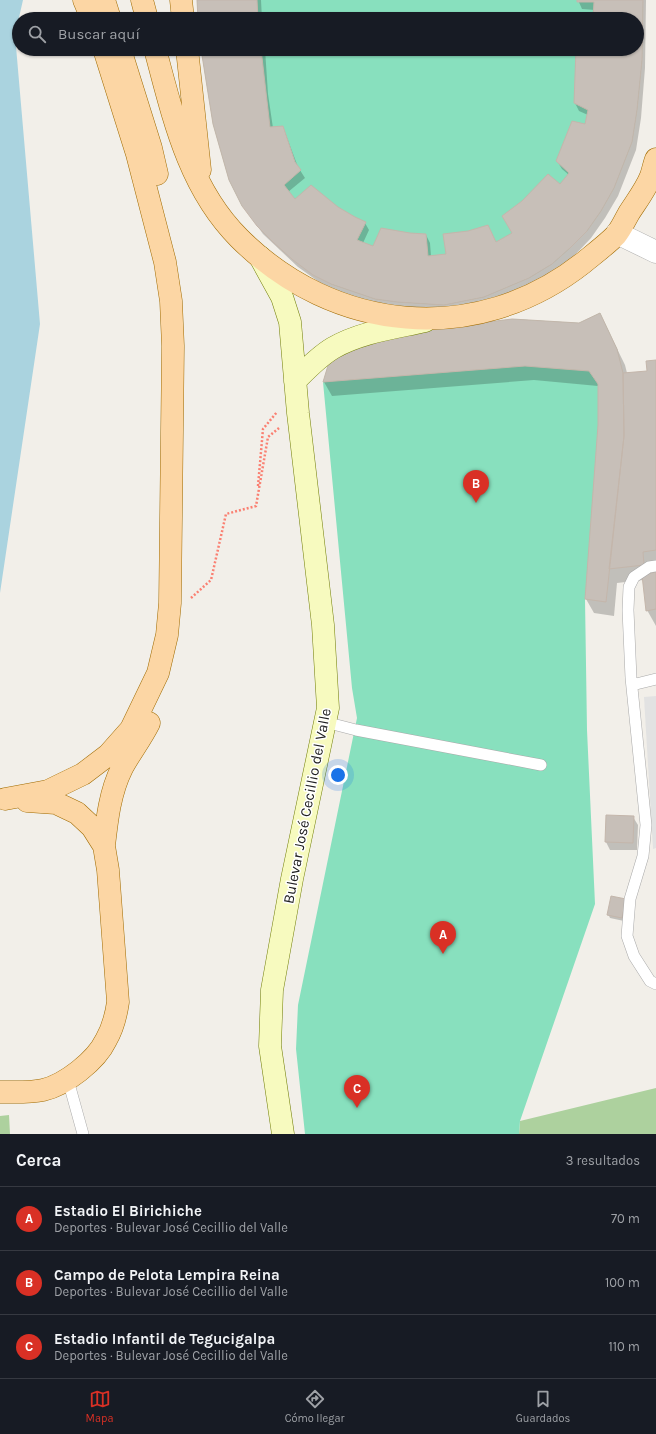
<!DOCTYPE html>
<html lang="es">
<head>
<meta charset="utf-8">
<style>
	:root { --surface:#171b24; --page:#242831; --text:#f1f3f6; --muted:#9ea1a6; --line:#363941; --accent:#d93025 }
	body { margin:0; font-family:Karla,sans-serif; background:var(--page); color:var(--text) }
	.you { position:absolute; left:338px; top:775px; width:14px; height:14px; margin:-10px; border:3px solid #fff; border-radius:50%; background:#1a73e8; box-shadow:0 0 0 6px #1a73e833 }
	.badge { display:grid; place-items:center; width:26px; height:26px; border-radius:50%; background:var(--accent); color:#fff; font-size:13px; font-weight:700 }
	.pin { position:absolute; translate:-50% -33px; filter:drop-shadow(0 1px 2px #0008) }
	.pin::after { content:''; position:absolute; top:21px; width:14px; height:12px; background:inherit; clip-path:polygon(0 0,100% 0,50% 100%) }
	.list { margin:0; padding:0; list-style:none }
	h2 { display:flex; justify-content:space-between; align-items:center; height:52px; margin:0; padding:0 16px; font-size:17px }
	h2 small { font-size:13px; font-weight:400; color:var(--muted) }
	.list li { display:grid; grid-template-columns:26px 1fr auto; gap:12px; align-items:center; box-sizing:border-box; height:64px; padding:0 16px; border-top:1px solid var(--line) }
	.list b { display:block; font-size:15px; white-space:nowrap }
	.list p { margin:0; font-size:13px; white-space:nowrap; color:var(--muted) }
	.list em { font-size:13px; font-style:normal; color:var(--muted) }
	.icon { flex:none; width:22px; height:22px; fill:none; stroke:currentColor; stroke-width:2; stroke-linecap:round; stroke-linejoin:round }
	.map { position:relative; flex:none; width:656px; height:1134px; overflow:hidden }
	.search { position:absolute; background:var(--surface); box-shadow:0 1px 3px #0004; left:12px; right:12px; top:12px; height:44px; display:flex; align-items:center; gap:10px; box-sizing:border-box; padding:0 14px; border-radius:22px; color:var(--muted); font-size:15px }
	.sheet { height:244px; background:var(--surface) }
	nav { display:flex; justify-content:space-around; align-items:center; box-sizing:border-box; height:56px; border-top:1px solid var(--line); background:var(--surface); font-size:11px; color:var(--muted) }
	nav a { display:grid; justify-items:center; gap:2px }
	nav .on { color:var(--accent) }
	.map>svg:first-child { display:block }
	.forest { fill:#add19e }
	.pitch { fill:#88e0be }
	.parking { fill:#e2e2e2 }
	.water { fill:#aad3df }
	.shadow { fill:#0003 }
	.building { fill:#c7bfb8; stroke:#c4b6ab }
	.lines { fill:none; stroke-linecap:round; stroke-linejoin:round }
	.service-casing { stroke:#a9a9a9; stroke-width:12 }
	.minor-casing { stroke:#a9a9a9; stroke-width:23 }
	.secondary-casing { stroke:#707d05; stroke-width:23 }
	.primary-casing { stroke:#a06b00; stroke-width:23 }
	.path { stroke:#fa8072; stroke-width:2.5; stroke-dasharray:2 2; stroke-linecap:butt }
	.service { stroke:#fff; stroke-width:11 }
	.minor { stroke:#fff; stroke-width:22 }
	.secondary { stroke:#f7fabf; stroke-width:22 }
	.primary { stroke:#fcd6a4; stroke-width:22 }
	.labels { text-anchor:middle; stroke-width:3; stroke-linejoin:round; paint-order:stroke }
	.street-label { font-size:15px; fill:#222; stroke:#fff }
</style>
</head>
<body>
<div class="map">
<svg width="656" height="1134" viewBox="0 0 656 1134">
	<rect width="100%" height="100%" fill="#f2efe9"/>
	<path class="forest" d="M656 1088V1134H519L520 1121Z
		M9 1115 10 1134H0V1116Z"/>
	<path class="pitch" d="M197 0H643L642 60 637 110 632 142 614 188 601 211 587 231 570 248 552 264 529 278 484 297 444 305 397 302 375 299 331 284 242 206 229 180 213 124 201 49H637V19H198Z
		M600 313 617 349 623 373 624 436 585 599 587 730 595 904 520 1121 519 1134H305L296 1049 298 1005 357 718 352 688 323 382 330 359 403 333 512 319 579 323Z"/>
	<path class="parking" d="M656 696V848L653 849 644 697Z"/>
	<path class="water" d="M0 0H23L15 35 40 324 0 593Z"/>
	<path class="shadow" d="M198 0H261L262 19H199Z
		M578 0H646L645 68 641 118 636 150 618 196 605 218 591 238 574 256 556 271 533 285 448 312 380 306 336 291 319 282 298 267 263 234 248 213 202 49H265L268 94 273 128 282 127 286 135 298 167 305 178 288 192 295 200 337 208 365 223 369 230 363 243 374 247 410 234 426 235 430 243 431 256 447 255 492 234 496 243 513 234 561 186 569 175 562 169 557 161 586 125 588 115 579 111 575 103 577 49H637V19H577L594 18 595 10 582 9Z
		M600 314 625 365 627 373 648 372 656 361V566L650 567 651 574 656 573V626L647 610 643 580 617 583 614 616 594 613 586 599 599 425 598 386 534 380 332 396 324 382 579 324Z
		M607 816 633 817 638 825 637 850H610L606 842Z
		M625 900 624 921 610 918 608 914Z"/>
	<path class="building" d="M197 0H257L258 19H198Z
		M577 0H643L642 60 637 110 632 142 614 188 601 211 587 231 570 248 552 264 529 278 484 297 444 305 397 302 375 299 331 284 313 275 293 260 274 243 257 226 242 206 229 180 213 124 201 49H261L270 127 283 126 295 162 301 170 284 185 295 199 311 185 338 207 355 217 366 222 357 240 373 246 381 228 410 233 426 234 428 256 446 254 443 234 468 231 488 225 496 242 512 233 502 216 522 201 548 174 560 184 569 173 556 161 572 121 585 124 588 110 574 103 576 49H637V19H577V18L593 17 594 2H577Z
		M600 313 617 349 623 373 624 436 606 602 585 599 598 425V384L589 371 525 366 323 382 330 359 348 346 403 333 512 319 579 323Z
		M656 360V550L643 552 644 565 609 569 624 436 623 373 647 371 646 361Z
		M656 572V609L646 611 642 575Z
		M606 815 634 816 633 843 605 842Z
		M611 896 626 899 622 918 607 915Z"/>
	<g class="lines">
		<g class="service-casing">
			<path id="service" d="M656 566 649 567 634 577 629 587 628 610 631 678 646 825 643 856 630 899 627 936 634 956 650 981 656 984
				M632 685 656 679
				M325 722 356 730 541 765
				M68 1080 83 1134"/>
		</g>
		<g class="minor-casing">
			<path id="minor" d="M617 233 656 252"/>
		</g>
		<g class="secondary-casing">
			<path id="secondary" d="M260 257 282 297 290 322 298 413 323 625 328 708 292 879 272 990 270 1046 283 1134
				M295 381C307 369 318 357 333 348 361 332 394 328 425 321"/>
		</g>
		<g class="primary-casing">
			<path id="primary" d="M84 0 92 19
				M104 0 110 19
				M142 0 147 19
				M181 0 183 19
				M120 49 151 148 157 174
				M155 49C173 116 188 187 239 238 334 333 476 347 583 263 594 254 606 245 616 235 621 229 625 220 629 213 636 202 646 189 651 176 653 170 654 164 656 159
				M187 49 200 170
				M5 799 48 791 83 774 108 755 131 729 158 673 167 635 170 603 173 346 171 301 165 262 137 154 104 49
				M104 846C107 819 110 792 122 768 130 753 141 739 149 723
				M0 1092C14 1092 29 1093 43 1090 65 1085 96 1061 106 1040 113 1028 116 1016 118 1002L108 870 104 846 92 827 77 813 56 803 27 801"/>
		</g>
		<path class="path" d="M258 486 263 429 277 412
			M191 598 211 580 226 514 256 506 268 437 279 428"/>
		<use href="#service" class="service"/>
		<use href="#minor" class="minor"/>
		<use href="#secondary" class="secondary"/>
		<use href="#primary" class="primary"/>
	</g>
	<g class="labels">
		<g class="street-label">
			<text transform="translate(307 806) rotate(-79)" y="5">Bulevar José Cecillio del Valle</text>
		</g>
	</g>
</svg>
<div class="you"></div>
<div class="pin badge" style="left:443px;top:954px">A</div>
<div class="pin badge" style="left:476px;top:503px">B</div>
<div class="pin badge" style="left:357px;top:1108px">C</div>
<div class="search"><svg class="icon" aria-label="search" viewBox="0 0 24 24"><circle cx="10" cy="10" r="6"/><path d="M15 15l6 6"/></svg>Buscar aquí</div>
</div>
<section class="sheet">
<h2>Cerca<small>3 resultados</small></h2>
<ul class="list">
<li><span class="badge">A</span><div><b>Estadio El Birichiche</b><p>Deportes · Bulevar José Cecillio del Valle</p></div><em>70 m</em></li>
<li><span class="badge">B</span><div><b>Campo de Pelota Lempira Reina</b><p>Deportes · Bulevar José Cecillio del Valle</p></div><em>100 m</em></li>
<li><span class="badge">C</span><div><b>Estadio Infantil de Tegucigalpa</b><p>Deportes · Bulevar José Cecillio del Valle</p></div><em>110 m</em></li>
</ul>
</section>
<nav>
<a class="on"><svg class="icon" aria-label="map" viewBox="0 0 24 24"><path d="M3 6l6-2 6 2 6-2v14l-6 2-6-2-6 2zM9 4v14M15 6v14"/></svg>Mapa</a>
<a><svg class="icon" aria-label="directions" viewBox="0 0 24 24"><path d="M12 3l9 9-9 9-9-9zM9 14v-3h6M13 9l2 2-2 2"/></svg>Cómo llegar</a>
<a><svg class="icon" aria-label="saved" viewBox="0 0 24 24"><path d="M7 4h10v16l-5-4-5 4z"/></svg>Guardados</a>
</nav>
</body>
</html>
